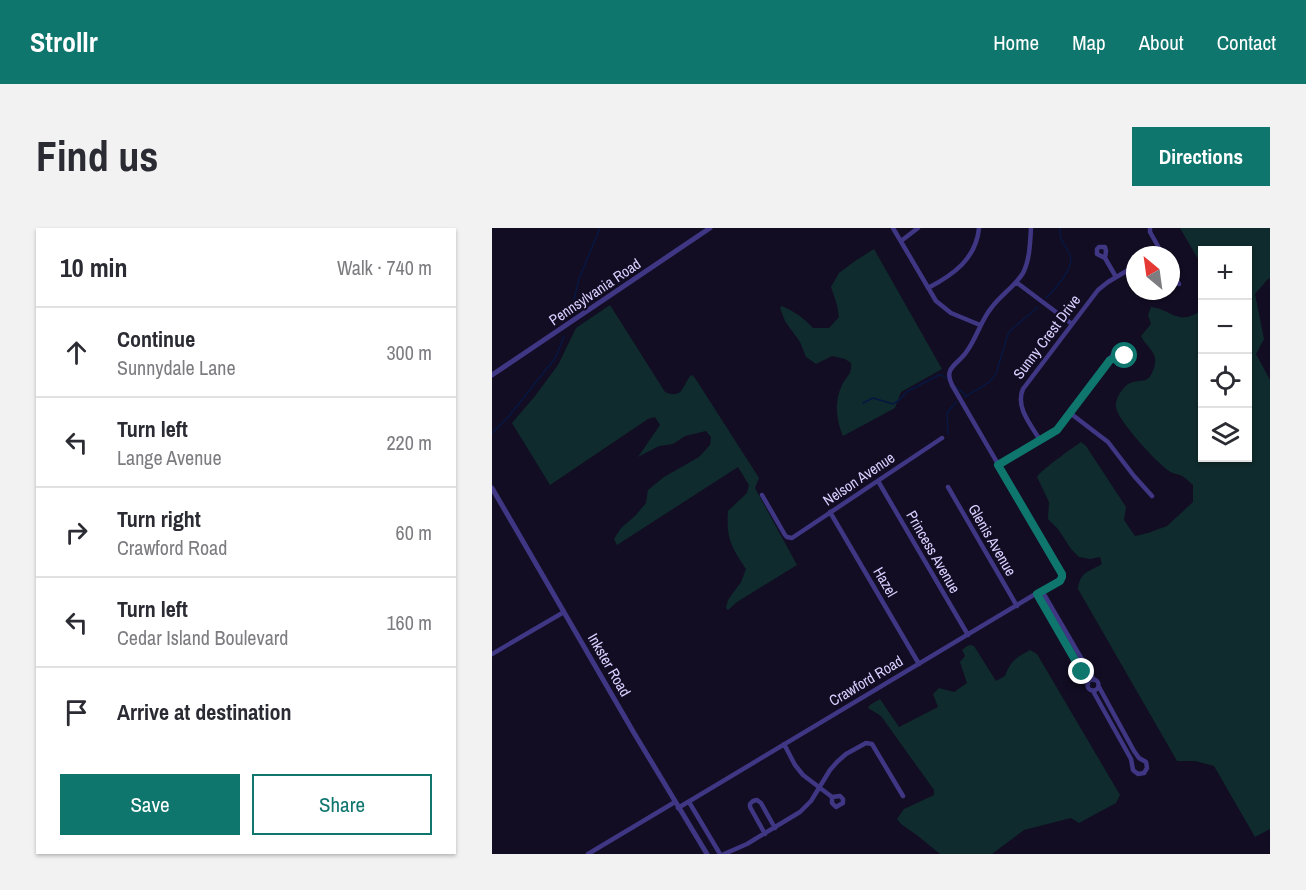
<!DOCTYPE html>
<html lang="en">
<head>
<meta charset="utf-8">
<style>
	:root { --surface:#fff; --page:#f2f2f3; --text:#2b2b33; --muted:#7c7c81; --line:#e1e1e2; --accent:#0f766e }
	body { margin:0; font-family:"Archivo Narrow",sans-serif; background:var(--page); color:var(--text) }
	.controls { position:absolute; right:18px; top:18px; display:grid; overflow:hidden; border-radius:0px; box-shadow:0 2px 4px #0004 }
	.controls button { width:54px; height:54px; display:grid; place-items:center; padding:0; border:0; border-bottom:2px solid var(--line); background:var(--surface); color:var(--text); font:30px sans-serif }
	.compass { position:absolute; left:634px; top:18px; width:54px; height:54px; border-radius:50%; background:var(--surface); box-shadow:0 2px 4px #0004; rotate:331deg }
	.stop { position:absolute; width:18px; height:18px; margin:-14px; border:4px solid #0f766e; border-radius:50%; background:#fff }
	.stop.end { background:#0f766e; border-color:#fff; box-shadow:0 2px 6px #0008 }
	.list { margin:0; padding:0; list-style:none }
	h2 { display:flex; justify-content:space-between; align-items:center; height:78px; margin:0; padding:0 24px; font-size:26px }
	h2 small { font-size:20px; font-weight:400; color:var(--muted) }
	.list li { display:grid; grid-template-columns:39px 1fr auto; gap:18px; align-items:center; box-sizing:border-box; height:90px; padding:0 24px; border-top:2px solid var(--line) }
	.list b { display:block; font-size:22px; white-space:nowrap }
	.list p { margin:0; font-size:20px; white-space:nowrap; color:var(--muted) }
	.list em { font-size:20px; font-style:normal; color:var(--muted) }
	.actions { display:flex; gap:12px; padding:18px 24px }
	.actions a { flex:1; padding:14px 0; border:2px solid var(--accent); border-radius:0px; text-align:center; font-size:21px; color:var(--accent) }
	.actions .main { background:var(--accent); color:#fff }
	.icon { flex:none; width:33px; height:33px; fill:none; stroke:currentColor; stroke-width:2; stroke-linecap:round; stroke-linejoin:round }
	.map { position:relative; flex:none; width:778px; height:626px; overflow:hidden; border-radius:0px }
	header { display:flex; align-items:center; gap:36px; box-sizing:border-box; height:84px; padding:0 30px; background:var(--accent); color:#fff }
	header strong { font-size:28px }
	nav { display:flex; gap:33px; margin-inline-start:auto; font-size:21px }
	.intro { display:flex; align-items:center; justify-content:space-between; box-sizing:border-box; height:144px; padding:0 36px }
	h1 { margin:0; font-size:42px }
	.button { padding:15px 27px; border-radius:0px; background:var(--accent); color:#fff; font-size:21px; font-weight:700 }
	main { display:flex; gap:36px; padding:0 36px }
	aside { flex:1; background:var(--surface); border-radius:0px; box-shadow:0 2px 4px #0004 }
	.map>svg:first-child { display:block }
	.green { fill:#0f2b2d }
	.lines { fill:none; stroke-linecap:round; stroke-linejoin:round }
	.stream { stroke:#071741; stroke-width:1.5 }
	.minor { stroke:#3f3684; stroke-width:4.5 }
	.tertiary { stroke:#3f3684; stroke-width:5 }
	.route { stroke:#0f766e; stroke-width:8 }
	.labels { text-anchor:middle; stroke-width:4.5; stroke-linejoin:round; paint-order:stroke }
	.street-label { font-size:15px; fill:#d8cfff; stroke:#120d23 }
</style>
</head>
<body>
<header>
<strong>Strollr</strong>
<nav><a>Home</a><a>Map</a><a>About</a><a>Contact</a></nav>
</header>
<div class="intro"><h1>Find us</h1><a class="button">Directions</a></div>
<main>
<aside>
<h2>10 min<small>Walk · 740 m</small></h2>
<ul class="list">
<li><svg class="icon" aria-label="ahead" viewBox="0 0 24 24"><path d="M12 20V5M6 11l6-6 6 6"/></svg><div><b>Continue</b><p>Sunnydale Lane</p></div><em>300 m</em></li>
<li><svg class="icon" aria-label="left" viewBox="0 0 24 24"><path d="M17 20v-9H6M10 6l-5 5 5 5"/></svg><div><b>Turn left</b><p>Lange Avenue</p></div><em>220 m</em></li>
<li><svg class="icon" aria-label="right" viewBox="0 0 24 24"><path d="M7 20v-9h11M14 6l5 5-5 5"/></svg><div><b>Turn right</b><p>Crawford Road</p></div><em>60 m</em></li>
<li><svg class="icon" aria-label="left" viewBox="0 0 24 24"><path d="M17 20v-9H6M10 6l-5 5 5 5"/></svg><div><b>Turn left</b><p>Cedar Island Boulevard</p></div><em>160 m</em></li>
<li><svg class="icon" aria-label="arrive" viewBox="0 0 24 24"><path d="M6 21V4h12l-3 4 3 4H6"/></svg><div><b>Arrive at destination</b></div></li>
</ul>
<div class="actions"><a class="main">Save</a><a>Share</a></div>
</aside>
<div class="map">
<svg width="778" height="626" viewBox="0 0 778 626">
	<rect width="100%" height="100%" fill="#120d23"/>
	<path class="green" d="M688 0H778V50L775 52 763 66 772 111 764 126 778 152V601L763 609 722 538 703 533H685L586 361C588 344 596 344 610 336L608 329 598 331 587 329 579 321 566 301 556 291 557 274 545 249C549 242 579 221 589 214L594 218 634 279 632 292 643 308 656 305 675 298 701 274V257C698 255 694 250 690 248 686 246 681 246 677 243 666 236 625 192 624 179 623 170 632 156 641 154 653 151 656 156 662 140 663 136 664 132 662 127 659 120 652 115 649 108L659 96 656 87 659 79C682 82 685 99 710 82V230H756V22H710V38Z
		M382 21 450 141 409 164 403 180 351 208C344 192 342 174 350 157 355 147 360 147 359 135L353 131 340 128 324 136 314 129 308 114 293 93 288 80 290 78C303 84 312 90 321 100H337L347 89 345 77 339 59 347 45 363 33Z
		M118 77 173 164C190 171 190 160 198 148L200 147 203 150 267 250 263 260 305 337 245 374 236 382 234 380 236 372 249 354 254 341C239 319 234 310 236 283L255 265 257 257 246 239 125 317 122 311 129 300 143 288 154 275 156 262 172 249 207 229 218 217 219 209 214 203 193 208 181 216 167 218 146 229 168 197 163 189 156 191 58 257 20 195 43 168 66 137 84 100Z
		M479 417 482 418 504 453 513 448C519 432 524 430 538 422L545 426 628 567 624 575 587 595 579 590 532 602 500 626H448L426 608 409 596 405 591 412 581 442 567V562L389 488 376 480 378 477 388 471 407 499 446 479 441 466 447 460 462 464 475 455 468 434 473 428 470 422 475 418Z"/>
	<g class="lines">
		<path class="stream" d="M554 70C563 61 583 40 578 27 574 16 567 15 568 0
			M79 84 87 51 108 0
			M464 159 475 168
			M473 169C485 160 504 155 506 139L516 106 521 100 546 79
			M371 175 381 170 401 176 406 173 416 163 447 147H450L456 151
			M0 205 17 188 64 129 72 108
			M456 206 455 185 464 174"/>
		<path class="minor" d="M401 0 444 73 459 85 488 97
			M658 0V4L671 27
			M409 13 426 0
			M613 30 605 26V21L607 19H613L614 23 613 30 624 49
			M679 41 687 56
			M524 54 580 96
			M436 60C461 47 484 31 487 0
			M578 185 616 214 642 248 660 268
			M548 212C539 197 523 179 531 161L606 62 616 54 643 38
			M506 237 565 202 625 121 629 118 634 121 636 124 633 128 617 132
			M386 253 476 407
			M456 259 525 378
			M270 267 293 307 295 309 300 310 450 210
			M338 284 427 436
			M550 363 602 452
			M545 366 596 456
			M0 426 72 384
			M595.5 457a5.5 5.5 0 1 1 11 0a5.5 5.5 0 1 1-11 0Z
			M601 463 639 531 641 542 646 546 652 545 655 540 654 534 647 530 642 523 607 459
			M292 516 303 537 311 547 340 569 348 568 351 571V575L344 579 340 575V569
			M197 574 228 626
			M186 580 570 350V346L460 157C451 139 466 137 475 123 485 109 489 92 500 79 509 67 523 58 531 45 538 31 538 15 539 0
			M273 606 258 579V576L261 573 265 572 269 575 283 600
			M96 626 183 574
			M232 626 255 616 308 584 319 573 338 542 345 534 354 526 374 515 380 516 411 568"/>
		<path class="tertiary" d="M0 147 218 0
			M0 260 142 505 215 626"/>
	</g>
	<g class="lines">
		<path class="route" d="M590 444 545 366 568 353 570 349V346L506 237 565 202 618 132 633 128"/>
	</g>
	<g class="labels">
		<g class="street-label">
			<text transform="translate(103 64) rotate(-34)" y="5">Pennsylvania Road</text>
			<text transform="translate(555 109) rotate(-53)" y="5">Sunny Crest Drive</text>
			<text transform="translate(367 251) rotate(-34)" y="5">Nelson Avenue</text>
			<text transform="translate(500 312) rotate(60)" y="5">Glenis Avenue</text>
			<text transform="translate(441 324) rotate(60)" y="5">Princess Avenue</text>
			<text transform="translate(393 354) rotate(60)" y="5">Hazel</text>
			<text transform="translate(117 437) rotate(60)" y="5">Inkster Road</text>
			<text transform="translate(374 453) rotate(-31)" y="5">Crawford Road</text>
		</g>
	</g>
</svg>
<div class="controls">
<button>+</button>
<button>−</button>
<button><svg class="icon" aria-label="locate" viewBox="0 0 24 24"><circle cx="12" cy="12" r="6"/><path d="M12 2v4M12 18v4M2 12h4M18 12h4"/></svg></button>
<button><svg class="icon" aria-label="layers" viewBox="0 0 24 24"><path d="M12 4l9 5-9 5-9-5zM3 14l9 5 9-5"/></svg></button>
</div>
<svg class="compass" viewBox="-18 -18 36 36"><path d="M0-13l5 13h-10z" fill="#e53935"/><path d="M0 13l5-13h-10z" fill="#7c7c81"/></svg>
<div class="stop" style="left:633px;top:128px"></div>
<div class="stop end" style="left:590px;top:444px"></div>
</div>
</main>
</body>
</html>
